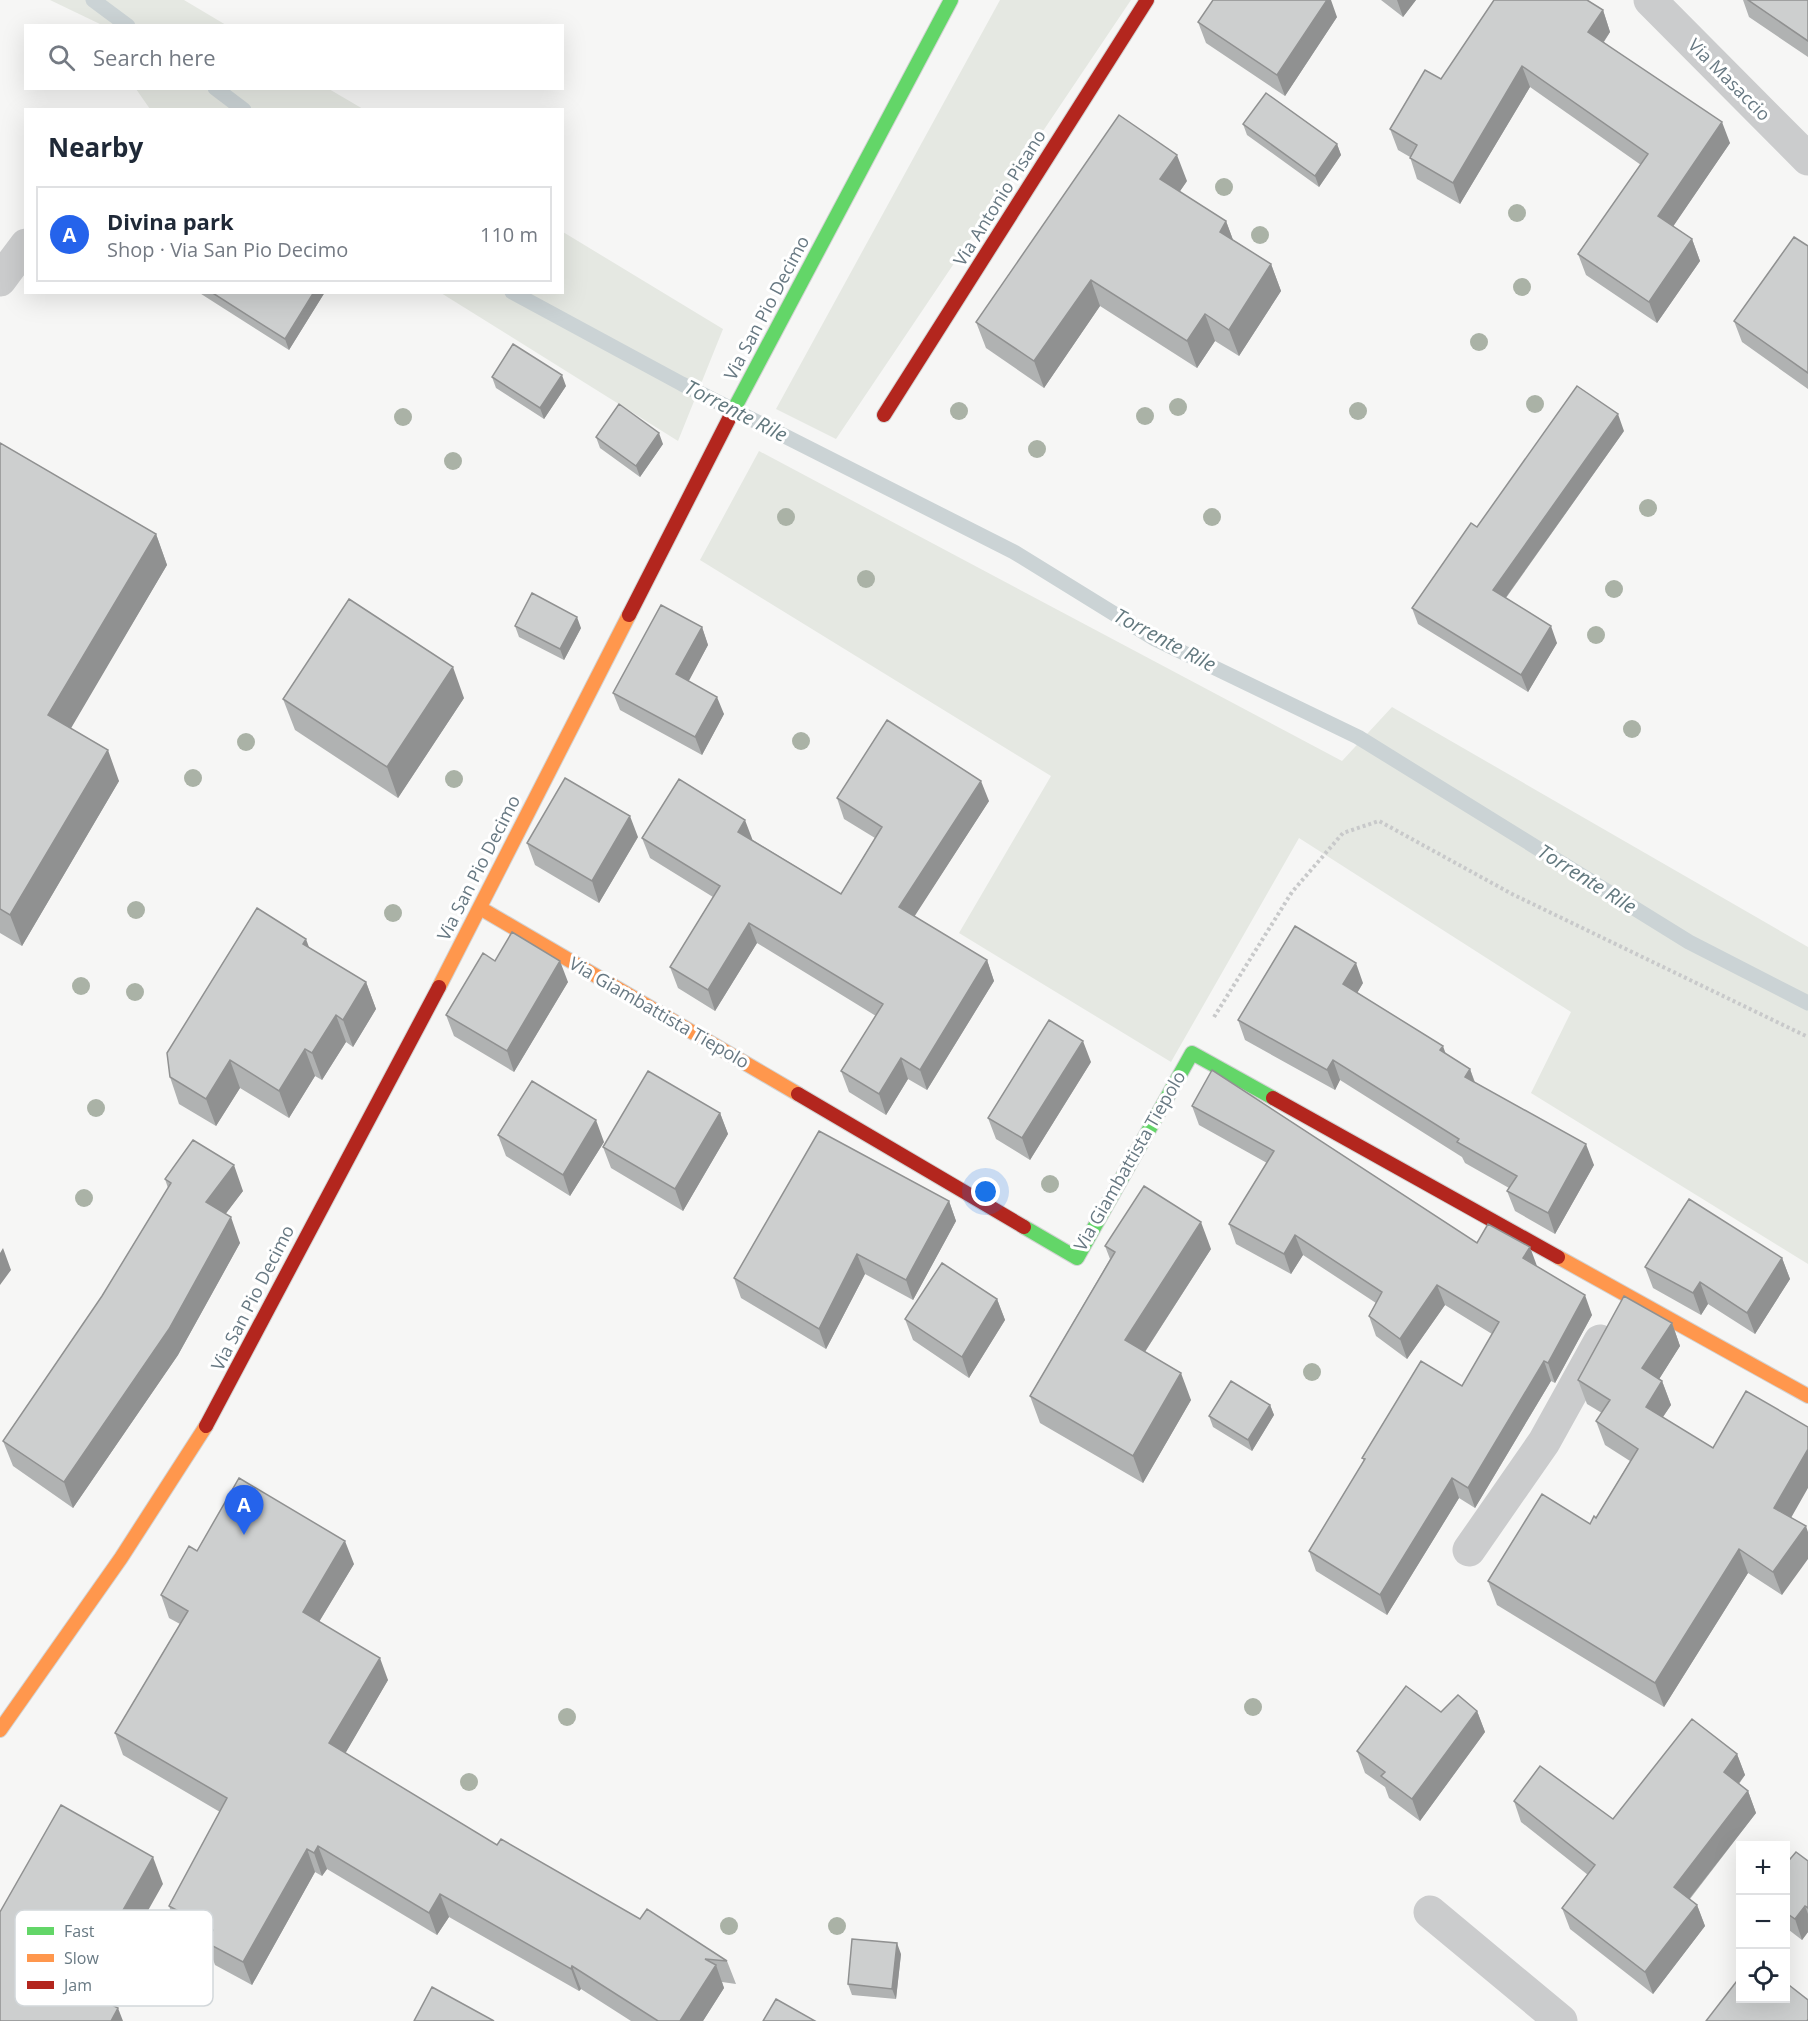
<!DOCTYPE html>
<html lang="en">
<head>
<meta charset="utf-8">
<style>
	:root { --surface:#fff; --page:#f6f6f7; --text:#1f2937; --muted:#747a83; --line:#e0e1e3; --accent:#2563eb }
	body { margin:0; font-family:"Open Sans",sans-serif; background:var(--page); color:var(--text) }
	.controls { position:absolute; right:18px; bottom:18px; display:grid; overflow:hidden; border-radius:0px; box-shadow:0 6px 24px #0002 }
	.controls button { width:54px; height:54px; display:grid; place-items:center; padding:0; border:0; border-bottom:2px solid var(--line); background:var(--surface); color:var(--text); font:30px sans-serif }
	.you { position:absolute; left:986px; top:1192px; width:21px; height:21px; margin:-15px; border:4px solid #fff; border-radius:50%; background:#1a73e8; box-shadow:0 0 0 9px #1a73e833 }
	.badge { display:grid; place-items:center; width:39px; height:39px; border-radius:50%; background:var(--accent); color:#fff; font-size:20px; font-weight:700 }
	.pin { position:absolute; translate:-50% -50px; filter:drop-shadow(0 2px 3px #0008) }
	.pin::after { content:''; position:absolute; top:32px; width:21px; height:18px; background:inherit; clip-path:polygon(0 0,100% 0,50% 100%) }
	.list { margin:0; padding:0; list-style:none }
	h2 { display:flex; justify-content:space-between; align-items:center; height:78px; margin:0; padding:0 24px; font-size:26px }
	h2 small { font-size:20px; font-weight:400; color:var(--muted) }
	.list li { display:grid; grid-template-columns:39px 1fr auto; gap:18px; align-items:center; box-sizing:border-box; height:96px; margin:0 12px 12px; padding:0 12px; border:2px solid var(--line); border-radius:0px }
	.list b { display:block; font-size:22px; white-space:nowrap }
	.list p { margin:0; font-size:20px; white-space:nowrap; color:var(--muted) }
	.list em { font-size:20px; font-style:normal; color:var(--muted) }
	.icon { flex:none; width:33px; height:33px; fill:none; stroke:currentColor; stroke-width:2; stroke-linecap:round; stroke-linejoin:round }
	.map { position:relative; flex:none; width:1808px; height:2021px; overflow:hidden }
	.search { position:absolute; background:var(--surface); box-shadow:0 6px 24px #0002; left:24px; top:24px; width:540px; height:66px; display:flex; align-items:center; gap:15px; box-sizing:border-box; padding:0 21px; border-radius:0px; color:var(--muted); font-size:22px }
	.panel { position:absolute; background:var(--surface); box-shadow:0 6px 24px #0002; left:24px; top:108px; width:540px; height:186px; border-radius:0px }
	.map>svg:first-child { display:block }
	.green { fill:#e5e8e2 }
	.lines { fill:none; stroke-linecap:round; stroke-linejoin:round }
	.stream { stroke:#cbd3d5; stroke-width:15 }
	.fast-casing { stroke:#d2d3d3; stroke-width:16 }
	.slow-casing { stroke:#d2d3d3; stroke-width:16 }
	.jam-casing { stroke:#d2d3d3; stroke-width:16 }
	.path { stroke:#c8c9ca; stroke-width:4; stroke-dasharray:3 3; stroke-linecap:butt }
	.street { stroke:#cbcccd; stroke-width:33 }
	.fast { stroke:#63d668; stroke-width:14 }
	.slow { stroke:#ff974d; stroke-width:14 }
	.jam { stroke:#b3261e; stroke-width:14 }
	.tree { fill:#aab2a6 }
	.wall { fill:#b0b2b2 }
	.shaded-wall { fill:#909191 }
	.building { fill:#cdcfcf; stroke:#909191; stroke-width:1.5 }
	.labels { text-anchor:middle; stroke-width:6; stroke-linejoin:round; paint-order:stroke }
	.street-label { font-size:18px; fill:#687983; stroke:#fff }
	.water-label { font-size:20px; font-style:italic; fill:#63797f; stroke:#fff }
	.key { fill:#fff; stroke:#d2d7da; stroke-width:1.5 }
	.key-label { font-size:16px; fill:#687983 }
</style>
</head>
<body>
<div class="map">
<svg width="1808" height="2021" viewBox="0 0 1808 2021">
	<rect width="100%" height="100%" fill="#f6f6f5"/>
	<path class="green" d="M50 0H184L226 25H102Z
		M1000 0H1131L836 439 776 409Z
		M136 89H329L363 109H150Z
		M563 232 723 329 678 441 441 293 562 292Z
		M759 451 1342 761 1392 707 1808 947V1264L1531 1093 1571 1012 1299 838 1171 1062 959 933 1051 776 700 560Z"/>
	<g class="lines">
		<path class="stream" d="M93 0 128 26
			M215 88 244 110
			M512 292 682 384 1014 552 1155 639 1358 737 1689 942 1808 1003"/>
		<g class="fast-casing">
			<path id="fast" d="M733 411 951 0
				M1024 1227 1077 1258 1192 1053 1273 1098"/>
		</g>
		<g class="slow-casing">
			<path id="slow" d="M480 908 798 1094
				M439 987 629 615
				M1558 1257 1808 1396
				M0 1730 121 1558 206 1426"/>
		</g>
		<g class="jam-casing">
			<path id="jam" d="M884 415 1147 0
				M629 615 733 411
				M798 1094 1024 1227
				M1273 1098 1558 1257
				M206 1426 439 987"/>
		</g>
		<path class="path" d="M1214 1017 1292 892 1343 833 1379 821 1512 894 1808 1037"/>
		<path class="street" d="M1650 0 1808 159
			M0 280 26 245
			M1469 1550 1544 1442 1600 1341
			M1430 1912 1561 2021"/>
		<use href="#fast" class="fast"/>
		<use href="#slow" class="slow"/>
		<use href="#jam" class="jam"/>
	</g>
	<g class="tree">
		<circle cx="1224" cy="187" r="9"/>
		<circle cx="1517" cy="213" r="9"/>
		<circle cx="1260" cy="235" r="9"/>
		<circle cx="1522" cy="287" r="9"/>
		<circle cx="1479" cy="342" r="9"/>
		<circle cx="1535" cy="404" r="9"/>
		<circle cx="1178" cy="407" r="9"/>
		<circle cx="959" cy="411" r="9"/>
		<circle cx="1358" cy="411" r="9"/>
		<circle cx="1145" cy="416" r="9"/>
		<circle cx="403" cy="417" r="9"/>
		<circle cx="1037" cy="449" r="9"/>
		<circle cx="453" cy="461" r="9"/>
		<circle cx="1648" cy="508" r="9"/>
		<circle cx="786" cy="517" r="9"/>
		<circle cx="1212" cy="517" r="9"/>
		<circle cx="866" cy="579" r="9"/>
		<circle cx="1614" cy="589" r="9"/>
		<circle cx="1596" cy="635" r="9"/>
		<circle cx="1632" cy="729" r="9"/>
		<circle cx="801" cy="741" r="9"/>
		<circle cx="246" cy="742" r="9"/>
		<circle cx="193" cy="778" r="9"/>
		<circle cx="454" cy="779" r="9"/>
		<circle cx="136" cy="910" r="9"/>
		<circle cx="393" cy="913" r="9"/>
		<circle cx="81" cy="986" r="9"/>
		<circle cx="135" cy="992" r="9"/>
		<circle cx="96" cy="1108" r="9"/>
		<circle cx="1050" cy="1184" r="9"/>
		<circle cx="84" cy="1198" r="9"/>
		<circle cx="1312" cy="1372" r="9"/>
		<circle cx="1253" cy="1707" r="9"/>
		<circle cx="567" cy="1717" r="9"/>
		<circle cx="469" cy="1782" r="9"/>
		<circle cx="729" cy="1926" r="9"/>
		<circle cx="837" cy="1926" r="9"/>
	</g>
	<path class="wall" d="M1381 0H1416L1403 17Z
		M1743 0H1808V57L1749 17Z
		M1603 10 1610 32 1604 42 1730 143 1673 226 1692 239 1700 261 1657 323 1586 275 1578 254 1641 165 1530 87 1460 204 1417 179 1410 157 1398 150 1390 129 1441 79Z
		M1337 17 1285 96 1206 43 1198 22Z
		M1243 124 1337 144 1341 155 1319 187 1247 135Z
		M1187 181 1179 192 1226 221 1233 240 1271 264 1281 291 1239 356 1215 341 1197 368 1100 306 1044 388 986 348 976 322Z
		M1808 246V389L1742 342 1734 321Z
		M198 292H325L289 350Z
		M492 377 566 386 544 419 496 388Z
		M1624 431 1506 598 1557 643 1528 692 1418 624 1412 608 1477 527Z
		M596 437 663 444 640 477 600 448Z
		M0 443 156 534 167 565 70 728 119 781 22 946 0 933Z
		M515 626 581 628 564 660 519 637Z
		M702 627 708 645 688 681 724 714 702 755 620 710 613 693Z
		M464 698 398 798 295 730 283 699Z
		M837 798 989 801 914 916 987 960 994 981 927 1090 908 1079 886 1115 849 1092 841 1071 876 1016 757 943 715 1011 678 988 670 967 713 897 650 858 642 838 753 840 841 894 875 838 844 819Z
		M638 837 599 903 535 865 527 843Z
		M309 948 366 982 376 1009 353 1047 346 1042 322 1080 315 1076 289 1118 240 1088 216 1126 179 1104 170 1077Z
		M495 961 568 982 514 1072 454 1036 446 1015Z
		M1363 983 1357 993 1446 1054 1470 1069 1475 1082 1594 1165 1555 1234 1515 1211 1507 1191 1509 1188 1465 1163 1462 1157 1340 1080 1335 1090 1245 1040 1238 1020Z
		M1091 1062 1030 1160 996 1139 988 1118Z
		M1192 1106 1477 1243 1537 1266 1592 1315 1555 1383 1551 1381 1475 1508 1459 1498 1387 1615 1316 1571 1309 1551 1364 1461 1362 1458 1462 1386 1492 1334 1445 1305 1407 1359 1376 1336 1369 1316 1376 1303 1303 1255 1291 1274 1236 1244 1229 1224 1267 1163 1199 1125Z
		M720 1113 728 1134 683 1211 611 1168 603 1147Z
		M498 1135 604 1142 570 1196 506 1156Z
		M165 1179 243 1191 225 1214 240 1243 178 1355 73 1508 13 1466 3 1441 102 1296 168 1188Z
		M949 1201 956 1221 913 1300 865 1274 826 1349 741 1298 734 1278Z
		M1105 1246 1211 1249 1145 1352 1191 1400 1143 1483 1040 1423 1030 1396 1110 1259Z
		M1782 1258 1790 1279 1755 1334 1708 1304 1701 1315 1653 1288 1645 1267Z
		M997 1299 1005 1320 969 1378 913 1340 905 1319Z
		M1672 1323 1680 1346 1659 1379 1662 1381 1671 1405 1663 1417 1791 1518 1782 1595 1748 1573 1664 1707 1497 1605 1488 1581 1590 1524 1596 1518 1630 1461 1605 1445 1596 1421 1602 1413 1587 1404 1578 1380Z
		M1270 1405 1274 1415 1252 1451 1213 1427 1209 1416Z
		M197 1551 354 1564 319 1622 388 1680 345 1753 497 1845 640 1919 727 1961 736 1984 722 1982 724 1988 703 2021H631L581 1989 579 1991 449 1917 437 1935 327 1869 322 1876 315 1872 252 1985 215 1965 208 1946 177 1929 169 1906 220 1812 123 1755 115 1733 180 1624 169 1618 161 1595Z
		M1477 1711 1485 1732 1420 1821 1389 1798 1385 1787 1365 1773 1357 1751 1441 1712Z
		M1737 1754 1745 1775 1739 1784 1748 1791 1756 1813 1690 1899 1697 1905 1705 1926 1653 1994 1570 1929 1562 1908 1588 1875 1521 1822 1514 1801 1613 1819Z
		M1808 1861V1932L1802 1940 1785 1927V1865Z
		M901 1954 896 1999 852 1995 848 1984Z"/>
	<path class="shaded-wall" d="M1327 0H1331L1337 17 1285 96 1277 75Z
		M1397 0H1416L1403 17Z
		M1603 10 1610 32 1596 53 1588 32Z
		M1522 66 1530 87 1460 204 1453 183Z
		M1722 122 1730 143 1666 237 1658 216Z
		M1337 144 1341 155 1319 187 1315 176Z
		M1177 155 1187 181 1170 206 1160 179Z
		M1226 221 1236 248 1220 232Z
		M1692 239 1700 261 1657 323 1649 302Z
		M1271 264 1281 291 1239 356 1229 330Z
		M1091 280 1100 306 1044 388 1034 361Z
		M314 292H325L289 350 285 339Z
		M1205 314 1215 341 1197 368 1187 341Z
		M562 375 566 386 544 419 540 408Z
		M1618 414 1624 431 1499 607 1493 590Z
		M659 433 663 444 640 477 636 466Z
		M156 534 167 565 60 747 48 715Z
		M577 617 581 628 564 660 560 649Z
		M1551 626 1557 643 1528 692 1521 675Z
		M702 627 708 645 683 692 676 674Z
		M453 667 464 698 398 798 387 767Z
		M717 697 724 714 702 755 695 737Z
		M108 750 119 781 22 946 10 915Z
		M981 781 989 801 907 928 899 907Z
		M630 816 638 837 599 903 592 881Z
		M745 820 753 841 738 832Z
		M749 923 757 943 715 1011 708 990Z
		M306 939 316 966 303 944Z
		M987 960 994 981 927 1090 920 1070Z
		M560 961 568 982 514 1072 507 1051Z
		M1356 963 1363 983 1350 1005 1343 984Z
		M366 982 376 1009 353 1047 343 1020Z
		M336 1015 346 1042 322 1080 312 1053Z
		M1083 1041 1091 1062 1030 1160 1022 1138Z
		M1443 1046 1450 1066 1440 1050Z
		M305 1049 315 1076 289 1118 279 1091Z
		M901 1058 908 1079 886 1115 879 1094Z
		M230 1060 240 1088 216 1126 206 1099Z
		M1333 1060 1340 1080 1335 1090 1327 1070Z
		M1470 1069 1477 1090 1465 1077Z
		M720 1113 728 1134 683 1211 675 1189Z
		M596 1120 604 1142 570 1196 563 1175Z
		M1586 1144 1594 1165 1555 1234 1548 1213Z
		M234 1165 243 1191 215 1228 206 1202Z
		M949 1201 956 1221 913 1300 906 1280Z
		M231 1217 240 1243 178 1355 73 1508 64 1482Z
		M1201 1222 1211 1249 1135 1367 1125 1340Z
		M1295 1235 1303 1255 1291 1274 1284 1254Z
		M1530 1247 1537 1266 1523 1258Z
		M3 1248 11 1270 0 1285V1253Z
		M857 1254 865 1274 826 1349 819 1329Z
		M1782 1258 1790 1279 1755 1334 1747 1313Z
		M1700 1282 1708 1304 1701 1315 1693 1293Z
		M1437 1285 1445 1305 1407 1359 1400 1339Z
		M1585 1295 1592 1315 1555 1383 1548 1363Z
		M997 1299 1005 1320 969 1378 962 1357Z
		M1672 1323 1680 1346 1651 1392 1642 1368Z
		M1544 1361 1551 1381 1475 1508 1468 1488Z
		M1181 1373 1191 1400 1143 1483 1133 1456Z
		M1662 1381 1671 1405 1654 1430 1646 1407Z
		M1270 1405 1274 1415 1252 1451 1248 1440Z
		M1808 1449V1488L1783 1532 1774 1508Z
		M1452 1478 1459 1498 1387 1615 1380 1595Z
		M1806 1526 1808 1532V1559L1782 1595 1773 1572Z
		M345 1541 354 1564 311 1635 303 1612Z
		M1739 1549 1748 1573 1664 1707 1655 1683Z
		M380 1658 388 1680 338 1766 329 1743Z
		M1477 1711 1485 1732 1420 1821 1412 1799Z
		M1737 1754 1745 1775 1731 1793 1724 1772Z
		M1748 1791 1756 1813 1682 1908 1674 1887Z
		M318 1846 327 1869 322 1876 314 1853Z
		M307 1849 315 1872 252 1985 243 1962Z
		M153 1857 163 1884 89 2015 79 1988Z
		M440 1894 449 1917 437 1935 429 1913Z
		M1697 1905 1705 1926 1653 1994 1645 1972Z
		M1805 1906 1808 1914V1932L1802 1940 1795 1919Z
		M897 1943 901 1954 896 1999 892 1989Z
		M716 1965 724 1988 703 2021H680Z
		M572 1966 581 1989 579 1991 571 1969Z
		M118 2008 123 2021H111Z"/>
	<path class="building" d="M1213 0H1327L1277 75 1198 22Z
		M1494 0H1587L1603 10 1588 32 1722 122 1658 216 1692 239 1649 302 1578 254 1648 154 1522 66 1453 183 1410 158 1417 145 1390 129 1425 70 1441 79Z
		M1748 0H1808V41Z
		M1266 93 1337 144 1315 176 1243 124Z
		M1119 115 1177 155 1160 179 1226 221 1220 232 1271 264 1229 330 1205 314 1187 341 1091 280 1034 361 976 322Z
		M1794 237 1808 246V373L1734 321Z
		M211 292H314L285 339Z
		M513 344 562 375 540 408 492 377Z
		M1577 386 1618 414 1493 590 1551 626 1521 675 1412 608 1471 523 1477 527Z
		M619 404 659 433 636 466 596 437Z
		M0 443 156 534 48 715 108 750 10 915 0 909Z
		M532 593 577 617 560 649 515 626Z
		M349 599 453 667 387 767 283 699Z
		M661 605 702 627 676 674 717 697 695 737 613 693Z
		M887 720 981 781 899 907 987 960 920 1070 901 1058 879 1094 841 1071 883 1004 749 923 708 990 670 967 720 886 642 838 679 779 745 820 738 832 841 894 882 827 837 798Z
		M565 778 630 816 592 881 527 843Z
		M257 908 306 939 303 944 366 982 343 1020 336 1015 312 1053 305 1049 279 1091 230 1060 206 1099 170 1077 167 1053Z
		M1295 926 1356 963 1343 984 1443 1046 1440 1050 1470 1069 1465 1077 1586 1144 1548 1213 1507 1191 1517 1176 1457 1142 1459 1139 1333 1060 1327 1070 1238 1020Z
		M512 932 560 961 507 1051 446 1015 483 953 495 961Z
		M1049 1020 1083 1041 1022 1138 988 1118Z
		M1212 1070 1477 1243 1488 1224 1530 1247 1523 1258 1585 1295 1548 1363 1544 1361 1468 1488 1452 1478 1380 1595 1309 1551 1365 1459 1362 1458 1421 1361 1462 1386 1499 1322 1437 1285 1400 1339 1369 1316 1382 1292 1295 1235 1284 1254 1229 1224 1274 1151 1192 1106Z
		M648 1071 720 1113 675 1189 603 1147Z
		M532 1081 596 1120 563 1175 498 1135Z
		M819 1131 949 1201 906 1280 857 1254 819 1329 734 1278Z
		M193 1140 234 1165 206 1202 231 1217 169 1329 64 1482 3 1441 102 1296 171 1183 165 1179Z
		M1144 1186 1201 1222 1125 1340 1181 1373 1133 1456 1030 1396 1115 1252 1105 1246Z
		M1689 1199 1782 1258 1747 1313 1700 1282 1693 1293 1645 1267Z
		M942 1263 997 1299 962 1357 905 1319Z
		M1624 1296 1672 1323 1642 1368 1662 1381 1646 1407 1713 1448 1746 1391 1808 1427V1449L1774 1508 1806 1526 1773 1572 1739 1549 1655 1683 1488 1581 1542 1494 1590 1524 1594 1516 1596 1518 1638 1449 1596 1421 1610 1400 1578 1380Z
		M1231 1381 1270 1405 1248 1440 1209 1416Z
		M239 1478 345 1541 303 1612 380 1658 329 1743 497 1845 501 1839 640 1919 647 1909 727 1961 705 1959 716 1965 680 2021H658L572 1966 571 1969 440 1894 429 1913 318 1846 314 1853 307 1849 243 1962 207 1943 213 1930 169 1906 227 1798 115 1733 188 1611 161 1595 189 1546 197 1551Z
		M1406 1686 1441 1712 1458 1695 1477 1711 1412 1799 1381 1776 1385 1772 1357 1751Z
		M1692 1719 1737 1754 1724 1772 1748 1791 1674 1887 1697 1905 1645 1972 1562 1908 1595 1865 1514 1801 1540 1766 1613 1819Z
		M61 1805 153 1857 79 1988 118 2008 111 2021H0V1912Z
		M1796 1852 1808 1861V1908L1805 1906 1795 1919 1785 1912V1865Z
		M852 1939 897 1943 892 1989 848 1984Z
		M1740 1977V1998H1785V1982L1808 2000V2019L1807 2021H1706Z
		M432 1987 494 2021H414Z
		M776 1999 815 2021H763Z"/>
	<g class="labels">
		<g class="street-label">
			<text transform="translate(1729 80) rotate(45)" y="6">Via Masaccio</text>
			<text transform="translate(1000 198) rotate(-58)" y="6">Via Antonio Pisano</text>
			<text transform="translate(767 308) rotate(-62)" y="6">Via San Pio Decimo</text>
			<text transform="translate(479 868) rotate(-63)" y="6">Via San Pio Decimo</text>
			<text transform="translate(659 1013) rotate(30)" y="6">Via Giambattista Tiepolo</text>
			<text transform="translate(1130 1161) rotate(-60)" y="6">Via Giambattista Tiepolo</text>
			<text transform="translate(253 1298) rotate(-63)" y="6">Via San Pio Decimo</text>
		</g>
		<g class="water-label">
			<text transform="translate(736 411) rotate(27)" y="7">Torrente Rile</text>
			<text transform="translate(1165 640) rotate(28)" y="7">Torrente Rile</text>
			<text transform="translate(1587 879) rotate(32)" y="7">Torrente Rile</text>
		</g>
	</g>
	<rect x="15" y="1910" width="198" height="96" rx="9" class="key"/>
	<rect x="27" y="1927" width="27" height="8" fill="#63d668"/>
	<rect x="27" y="1954" width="27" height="8" fill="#ff974d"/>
	<rect x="27" y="1981" width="27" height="8" fill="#b3261e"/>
	<g class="key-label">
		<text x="64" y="1937">Fast</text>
		<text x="64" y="1964">Slow</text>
		<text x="64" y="1991">Jam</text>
	</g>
</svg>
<div class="controls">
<button>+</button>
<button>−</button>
<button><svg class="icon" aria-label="locate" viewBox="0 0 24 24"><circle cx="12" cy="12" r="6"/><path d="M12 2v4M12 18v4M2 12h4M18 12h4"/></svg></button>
</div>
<div class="you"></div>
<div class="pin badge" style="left:244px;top:1535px">A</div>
<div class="search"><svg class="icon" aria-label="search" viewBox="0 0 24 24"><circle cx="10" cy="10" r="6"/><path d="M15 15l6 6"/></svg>Search here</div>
<section class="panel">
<h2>Nearby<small></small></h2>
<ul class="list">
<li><span class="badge">A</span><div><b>Divina park</b><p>Shop · Via San Pio Decimo</p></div><em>110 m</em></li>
</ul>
</section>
</div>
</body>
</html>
